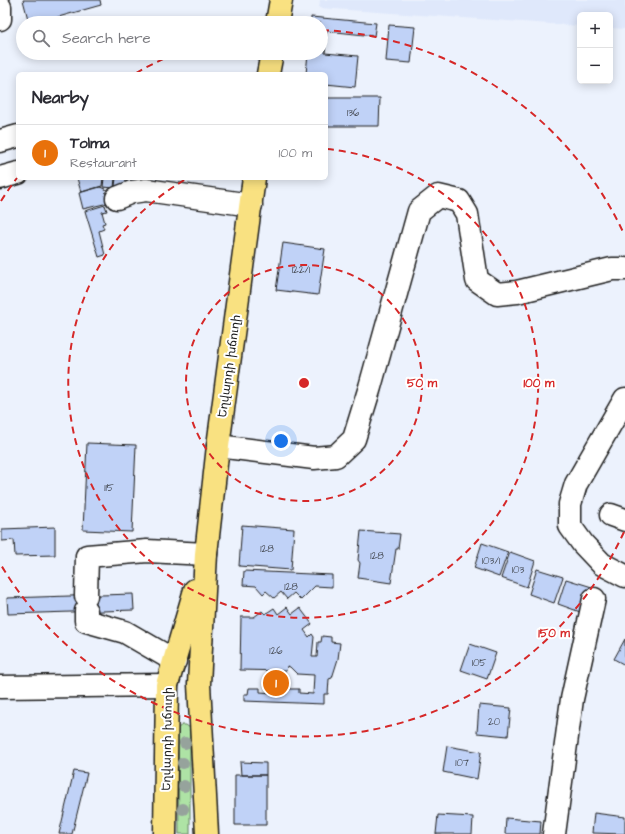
<!DOCTYPE html>
<html lang="en">
<head>
<meta charset="utf-8">
<style>
	:root { --surface:#fff; --page:#f2f2f3; --text:#2b2b33; --muted:#7c7c81; --line:#e1e1e2; --accent:#1f6fb2 }
	body { margin:0; font-family:"Architects Daughter","Noto Sans Armenian",sans-serif; background:var(--page); color:var(--text) }
	.controls { position:absolute; right:12px; top:12px; display:grid; overflow:hidden; border-radius:6px; box-shadow:0 2px 10px #0003 }
	.controls button { width:36px; height:36px; display:grid; place-items:center; padding:0; border:0; border-bottom:1px solid var(--line); background:var(--surface); color:var(--text); font:20px sans-serif }
	.you { position:absolute; left:281px; top:441px; width:14px; height:14px; margin:-10px; border:3px solid #fff; border-radius:50%; background:#1a73e8; box-shadow:0 0 0 6px #1a73e833 }
	.badge { display:grid; place-items:center; width:26px; height:26px; border-radius:50%; background:var(--accent); color:#fff; font-size:13px; font-weight:700 }
	.pin { position:absolute; translate:-50% -50%; border:2px solid #fff; box-shadow:0 1px 4px #0006 }
	.list { margin:0; padding:0; list-style:none }
	h2 { display:flex; justify-content:space-between; align-items:center; height:52px; margin:0; padding:0 16px; font-size:17px }
	h2 small { font-size:13px; font-weight:400; color:var(--muted) }
	.list li { display:grid; grid-template-columns:26px 1fr auto; gap:12px; align-items:center; box-sizing:border-box; height:56px; padding:0 16px; border-top:1px solid var(--line) }
	.list b { display:block; font-size:15px; white-space:nowrap }
	.list p { margin:0; font-size:13px; white-space:nowrap; color:var(--muted) }
	.list em { font-size:13px; font-style:normal; color:var(--muted) }
	.icon { flex:none; width:22px; height:22px; fill:none; stroke:currentColor; stroke-width:2; stroke-linecap:round; stroke-linejoin:round }
	.map { position:relative; flex:none; width:625px; height:834px; overflow:hidden }
	.search { position:absolute; background:var(--surface); box-shadow:0 2px 10px #0003; left:16px; top:16px; width:312px; height:44px; display:flex; align-items:center; gap:10px; box-sizing:border-box; padding:0 14px; border-radius:22px; color:var(--muted); font-size:15px }
	.panel { position:absolute; background:var(--surface); box-shadow:0 2px 10px #0003; left:16px; top:72px; width:312px; height:108px; border-radius:6px }
	.map>svg:first-child { display:block }
	.built { fill:#dfe8fb }
	.green { fill:#aee3a5; stroke:#658060 }
	.building { fill:#c0d2f7; stroke:#1c1c1c }
	.lines { fill:none; stroke-linecap:round; stroke-linejoin:round }
	.minor-casing { stroke:#1c1c1c; stroke-width:25 }
	.major-casing { stroke:#1c1c1c; stroke-width:25 }
	.minor { stroke:#fff; stroke-width:22 }
	.major { stroke:#f9e181; stroke-width:22 }
	.tree { fill:#96a39c }
	.ring { fill:none; stroke:#d62828; stroke-width:2; stroke-dasharray:7 5 }
	.labels { text-anchor:middle; stroke-width:4; stroke-linejoin:round; paint-order:stroke }
	.number-label { font-size:10px; fill:#454a53 }
	.street-label { font-size:12px; fill:#1c1c1c; stroke:#fff }
	.centre { fill:#d62828; stroke:#fff; stroke-width:2 }
	.ring-label { font-size:12px; text-anchor:middle; font-weight:bold; fill:#d62828; stroke:#fff; stroke-width:4; stroke-linejoin:round; paint-order:stroke }
</style>
</head>
<body>
<div class="map">
<svg width="625" height="834" viewBox="0 0 625 834">
	<rect width="100%" height="100%" fill="#ecf2fd"/>
	<filter id="ink" filterUnits="userSpaceOnUse"><feTurbulence type="fractalNoise" baseFrequency=".025" numOctaves="2"/><feDisplacementMap in="SourceGraphic" scale="8" xChannelSelector="R" yChannelSelector="G"/><feConvolveMatrix kernelMatrix="1 2 1 2 8 2 1 2 1" color-interpolation-filters="sRGB"/></filter>
	<g filter="url(#ink)">
		<path class="built" d="M320 0H625V29L610 28V15H580V26L319 8Z"/>
		<path class="green" d="M182 725H186L190 728V834H179L178 728Z"/>
		<path class="building" d="M23 0H100L101 5 37 23H29Z
			M311 17 376 23 374 36 327 31 325 53 358 56 355 87 326 84V74H306L308 53H321V23H311Z
			M389 25 415 27 411 63 386 61Z
			M326 98H380L379 126H326Z
			M77 178H103L102 186 81 192Z
			M104 178H115L114 188 103 187Z
			M116 178H126L125 188 115 186Z
			M127 178H137L136 186 126 185Z
			M100 187 105 189 108 203 83 209 79 193Z
			M105 205 107 211 102 212 105 223 102 224 104 229 99 231 105 255 99 257 85 211Z
			M283 243 325 249 318 295 276 290Z
			M87 443 136 445 132 532 83 530Z
			M242 525 294 529 291 570 239 566Z
			M55 527V555L15 556 14 540 2 541V529Z
			M361 531 400 534 398 549H396L391 583 358 578 360 563 358 560Z
			M482 543 508 552 499 577 474 568Z
			M510 552 535 561 527 587 501 578Z
			M537 569 563 577 554 603 529 594Z
			M244 571 332 575V587L315 586 301 600 294 593 287 599 281 592 274 598 266 591 263 594 256 586 243 585Z
			M566 579 592 587 583 613 558 604Z
			M133 594 134 610 8 614 7 598Z
			M287 607 292 614 300 608 312 624 304 630 309 637 312 634 314 637 312 657H317L318 642H321L322 636 331 637V642L340 643 338 659 332 678 329 679 328 694H324V704L244 701V694H248L249 688H260V692L286 694V689H299V693L313 694 314 675 297 674 290 667 287 666 286 671 240 670 241 617H254L262 611 265 614 274 608 278 614Z
			M625 639V665L614 659Z
			M470 644 496 653 487 679 461 670Z
			M479 705 511 708 508 736 477 733Z
			M447 746 481 752 477 779 443 772Z
			M240 762 266 763V775H241Z
			M74 771 87 773 72 834H59Z
			M235 775H266V825H235Z
			M594 813 625 817V834L592 833Z
			M438 815 473 817 472 834H436Z
			M506 818 541 821 540 834H505Z"/>
		<g class="lines">
			<g class="minor-casing">
				<path id="minor" d="M0 7V19
					M0 141 18 136
					M0 178 18 173
					M117 198 132 192 146 190 251 205
					M625 399 576 484 570 504V526L583 544 602 564 625 576
					M218 446 314 458 336 456 354 439 370 387 419 211 438 196 459 201 467 214 477 280 497 294 517 292 612 269H625
					M611 515 625 520
					M86 596 87 556 147 551 206 554
					M86 611V621L125 632 175 661
					M0 687 167 685
					M554 834 572 699 594 599"/>
			</g>
			<g class="major-casing">
				<path id="major" d="M277 23 281 0
					M268 74 272 53
					M165 834 167 685 195 590
					M207 834 199 684 206 554 218 446 254 178"/>
			</g>
			<use href="#minor" class="minor"/>
			<use href="#major" class="major"/>
		</g>
		<g class="tree">
			<circle cx="185" cy="743" r="6"/>
			<circle cx="183" cy="763" r="6"/>
			<circle cx="184" cy="786" r="6"/>
			<circle cx="183" cy="809" r="6"/>
		</g>
	</g>
	<g class="ring">
		<circle cx="304" cy="383" r="118"/>
		<path d="M327 149A235 235 0 1 1 188 178"/>
		<path d="M624 532A353 353 0 0 1 1 565M1 201A353 353 0 0 1 17 178M136 73A353 353 0 0 1 177 53M322 30A353 353 0 0 1 624 234"/>
	</g>
	<g class="labels">
		<g class="number-label">
			<text x="353" y="116">136</text>
			<text x="301" y="273">122/1</text>
			<text x="109" y="491">115</text>
			<text x="267" y="552">128</text>
			<text x="377" y="559">128</text>
			<text x="491" y="564">103/1</text>
			<text x="518" y="573">103</text>
			<text x="291" y="590">128</text>
			<text x="276" y="654">126</text>
			<text x="479" y="666">105</text>
			<text x="494" y="725">20</text>
			<text x="462" y="766">107</text>
		</g>
		<g class="street-label">
			<text transform="translate(229 366) rotate(-82)" y="4">Եղվարդի խճուղի</text>
			<text transform="translate(167 739) rotate(-89)" y="4">Եղվարդի խճուղի</text>
		</g>
	</g>
	<circle cx="304" cy="383" r="6" class="centre"/>
	<g class="ring-label">
		<text x="422" y="387">50 m</text>
		<text x="539" y="387">100 m</text>
		<text x="554" y="637">150 m</text>
	</g>
</svg>
<div class="controls">
<button>+</button>
<button>−</button>
</div>
<div class="you"></div>
<div class="pin badge" style="left:276px;top:683px;background:#e8710a">1</div>
<div class="search"><svg class="icon" aria-label="search" viewBox="0 0 24 24"><circle cx="10" cy="10" r="6"/><path d="M15 15l6 6"/></svg>Search here</div>
<section class="panel">
<h2>Nearby<small></small></h2>
<ul class="list">
<li><span class="badge" style="background:#e8710a">1</span><div><b>Tolma</b><p>Restaurant</p></div><em>100 m</em></li>
</ul>
</section>
</div>
</body>
</html>
